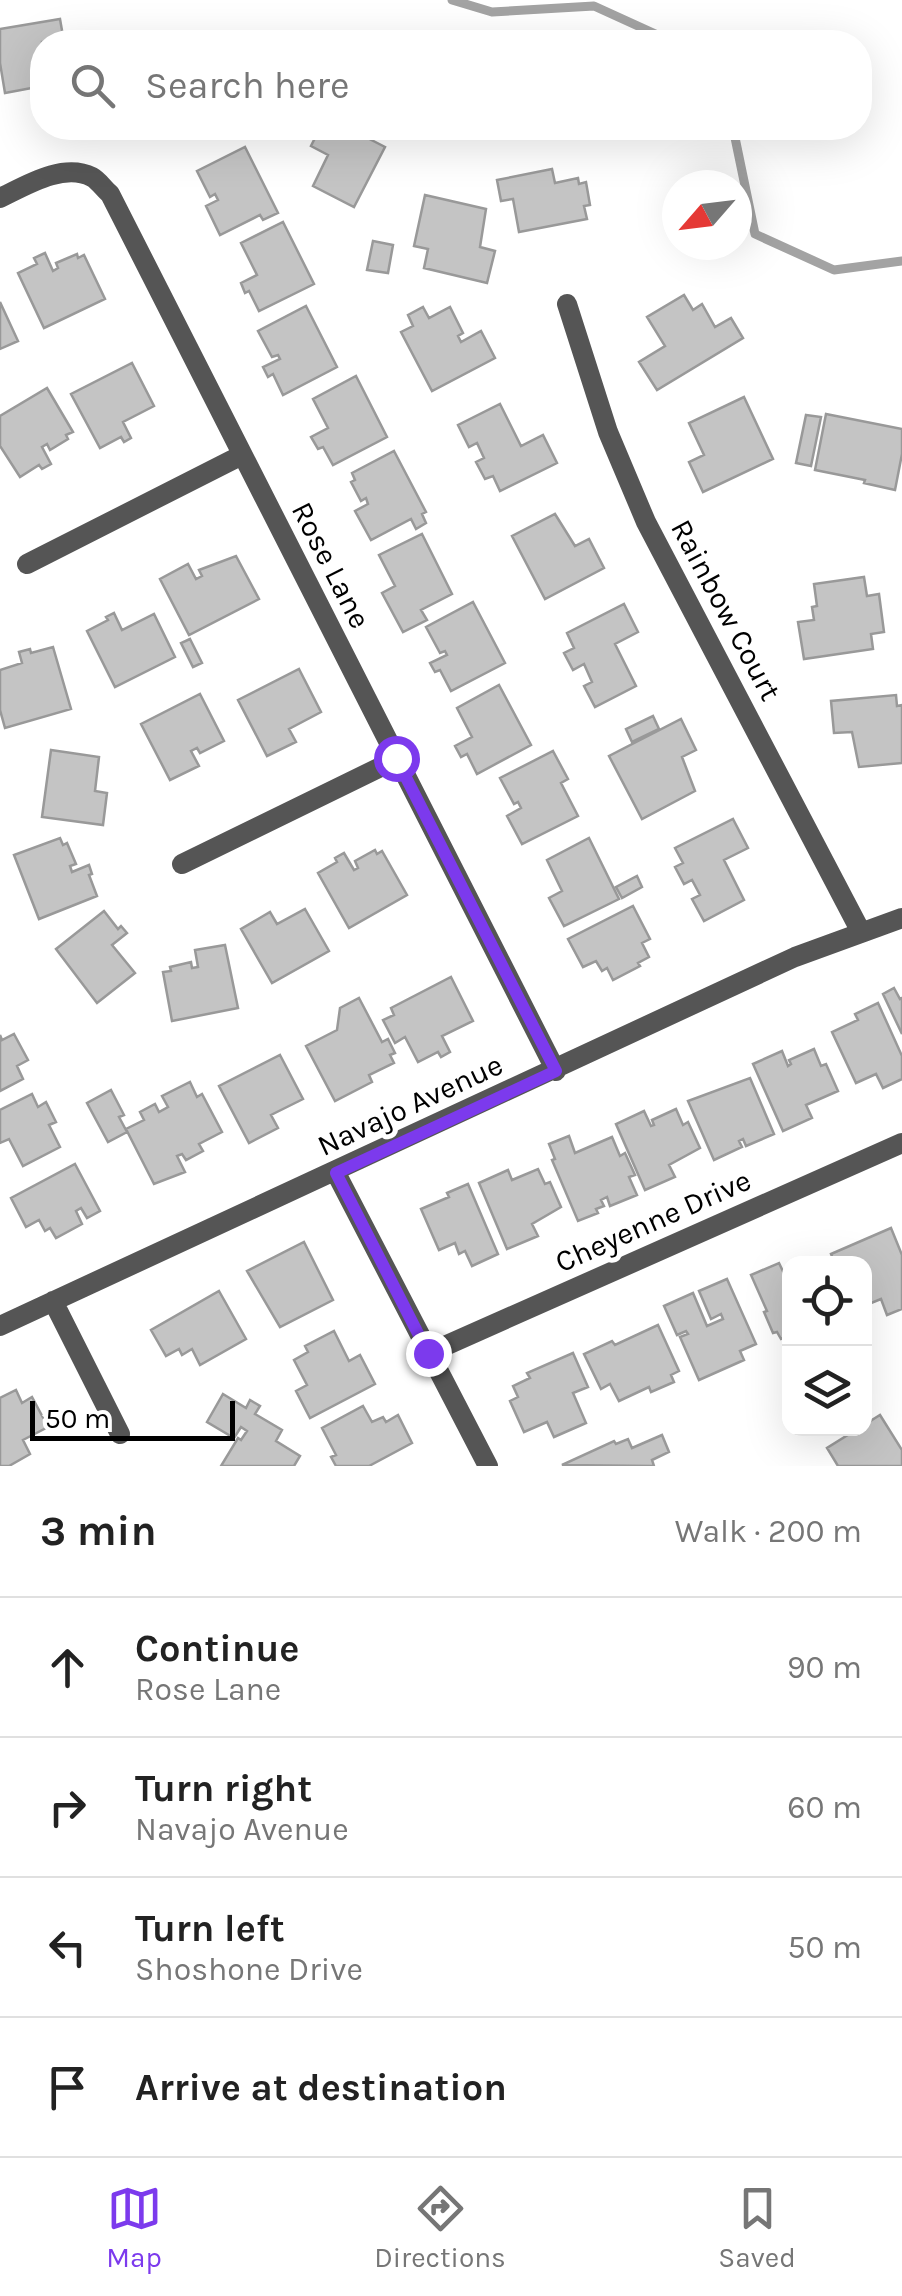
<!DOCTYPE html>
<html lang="en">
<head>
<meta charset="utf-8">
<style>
	:root { --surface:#fff; --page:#f2f2f2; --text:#222; --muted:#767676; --line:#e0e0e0; --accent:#7c3aed }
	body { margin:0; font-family:Karla,sans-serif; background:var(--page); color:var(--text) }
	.controls { position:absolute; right:30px; bottom:30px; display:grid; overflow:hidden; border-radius:20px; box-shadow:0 10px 40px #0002 }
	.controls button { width:90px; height:90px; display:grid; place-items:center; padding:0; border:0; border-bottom:2px solid var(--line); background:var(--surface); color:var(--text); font:50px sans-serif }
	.compass { position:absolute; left:662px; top:170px; width:90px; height:90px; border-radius:50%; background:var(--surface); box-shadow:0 10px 40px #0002; rotate:242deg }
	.scale { position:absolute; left:30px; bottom:25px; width:205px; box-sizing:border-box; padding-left:10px; border:5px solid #000; border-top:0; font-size:28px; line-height:35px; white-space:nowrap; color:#000; -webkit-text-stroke:8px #fff; paint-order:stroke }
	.stop { position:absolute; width:30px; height:30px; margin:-22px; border:8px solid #7c3aed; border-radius:50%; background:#fff }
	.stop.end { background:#7c3aed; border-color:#fff; box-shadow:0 2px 10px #0008 }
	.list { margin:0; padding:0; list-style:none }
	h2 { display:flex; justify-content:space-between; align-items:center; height:130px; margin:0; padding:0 40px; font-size:42px }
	h2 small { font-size:32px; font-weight:400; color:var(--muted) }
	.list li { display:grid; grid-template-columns:65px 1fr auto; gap:30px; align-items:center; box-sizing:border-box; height:140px; padding:0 40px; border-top:2px solid var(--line) }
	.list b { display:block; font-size:38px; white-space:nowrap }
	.list p { margin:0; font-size:32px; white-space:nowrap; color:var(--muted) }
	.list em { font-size:32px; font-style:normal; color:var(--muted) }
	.icon { flex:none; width:55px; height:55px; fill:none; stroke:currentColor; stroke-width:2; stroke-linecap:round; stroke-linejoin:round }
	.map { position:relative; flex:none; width:902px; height:1466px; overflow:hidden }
	.search { position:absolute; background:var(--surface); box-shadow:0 10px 40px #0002; left:30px; right:30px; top:30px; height:110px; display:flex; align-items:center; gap:25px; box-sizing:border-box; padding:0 35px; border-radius:40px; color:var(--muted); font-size:38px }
	.sheet { height:690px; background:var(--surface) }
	nav { display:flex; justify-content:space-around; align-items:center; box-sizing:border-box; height:140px; border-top:2px solid var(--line); background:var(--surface); font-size:28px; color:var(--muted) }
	nav a { display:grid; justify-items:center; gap:5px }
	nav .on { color:var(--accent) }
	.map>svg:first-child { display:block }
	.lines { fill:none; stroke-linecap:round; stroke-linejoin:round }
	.stream { stroke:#a3a3a3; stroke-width:9 }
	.building { fill:#c4c4c4; stroke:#999; stroke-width:2.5 }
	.minor { stroke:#555; stroke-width:20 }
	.route { stroke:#7c3aed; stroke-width:12 }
	.labels { text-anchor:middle; stroke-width:10; stroke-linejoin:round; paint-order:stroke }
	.street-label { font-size:30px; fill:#000; stroke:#fff }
</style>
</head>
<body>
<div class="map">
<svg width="902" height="1466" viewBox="0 0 902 1466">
	<rect width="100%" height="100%" fill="#fff"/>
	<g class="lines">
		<path class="stream" d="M452 0 492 12 594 6 673 42
			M733 128 755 234 834 270 902 261"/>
	</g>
	<path class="building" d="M60 19 64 42H42V69L34 71 37 87 5 93 0 63V29Z
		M325 128H348L385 147 354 207 313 186 328 155 311 146 317 134 321 136Z
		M245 147 278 213 263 220 260 215 220 235 206 206 218 200 215 194 210 197 197 171Z
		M552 169 555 183 578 178 579 184 586 182 590 205 584 206 587 219 519 232 513 199 501 201 497 180Z
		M425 195 486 209 480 247 495 251 487 283 424 268 428 249 414 246Z
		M283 222 314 284 259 311 249 291 245 293 241 283 257 275 241 243Z
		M373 241 393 245 388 273 367 270Z
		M45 253 53 271 58 268 56 263 77 254 78 258 84 255 105 299 44 328 18 273 37 264 34 258Z
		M684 295 693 310 702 304 715 327 731 318 743 338 657 390 639 362 665 346 647 317Z
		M0 302 18 341 0 349Z
		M306 306 337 367 283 395 273 374 268 377 263 367 280 359 278 355 272 357 258 331Z
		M423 307 429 318 450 307 463 333 458 336 461 342 481 331 495 358 432 391 401 332 413 326 408 315Z
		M132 363 154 406 123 422 131 438 124 442 121 437 100 448 71 394Z
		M356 376 387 437 333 465 323 447 318 449 311 437 328 428 313 399Z
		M47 388 73 432 66 435 68 439 50 450 47 444 42 447 51 464 42 469 39 465 20 477 0 446V416Z
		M744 397 773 459 703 492 689 462 704 455 689 423Z
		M500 404 521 446 543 435 557 463 500 491 493 476 485 479 476 462 484 458 477 443 469 447 458 425Z
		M826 414 902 429V454L895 490 864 483 865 480 815 470Z
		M806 415 821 417 811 466 796 463Z
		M394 451 426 512 422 514 426 523 416 529 411 519 371 540 355 511 368 504 366 498 361 501 351 482 355 480 352 473Z
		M555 514 575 546 589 539 604 568 545 599 512 536Z
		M422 534 452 594 421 610 427 620 403 632 382 593 395 586 379 555Z
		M236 556 259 599 189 635 160 579 188 564 196 579 202 576 199 570Z
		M864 577 867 596 879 594 884 632 871 634 873 649 804 659 798 622 814 620 812 607 817 606 814 584Z
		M473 602 505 663 451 691 440 670 435 672 430 663 447 655 445 651 440 653 426 627Z
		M624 604 638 632 615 644 636 686 595 707 584 686 592 682 584 664 573 670 564 653 574 648 567 633Z
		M114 613 122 630 154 614 175 657 115 687 87 631 108 620 106 617Z
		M190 639 202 663 193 667 181 643Z
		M53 647 71 709 5 728 0 710V670L22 663 19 652 30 649 31 653Z
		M299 669 321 712 289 729 296 742 267 756 238 700Z
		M499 685 531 745 477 774 467 754 461 757 455 746 472 737 457 708Z
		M200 694 224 741 200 753 197 748 191 751 199 766 170 780 141 724Z
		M896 695 897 706 902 705V763L859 767 852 732 834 733 831 701Z
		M653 716 659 729 632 742 626 729Z
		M681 719 696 750 682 757 695 791 642 819 609 756Z
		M51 750 99 757 95 791 107 793 103 825 42 817Z
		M553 751 568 779 561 783 578 816 522 844 507 816 521 808 518 802 514 804 500 778Z
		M733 819 748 848 724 860 744 900 704 921 692 899 700 895 692 880 684 884 675 867 683 863 675 848Z
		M60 838 63 845 67 843 76 864 70 866 72 872 89 865 92 874 89 875 97 896 39 919 14 855Z
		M589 838 619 899 564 926 549 898 562 891 547 860Z
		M375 850 377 854 382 851 407 895 349 928 318 873 337 862 335 858 344 853 354 870 358 868 355 861Z
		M637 876 642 887 622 898 616 887Z
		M633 906 650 939 642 943 649 957 638 963 640 966 613 980 607 968 602 971 596 961 583 967 568 939Z
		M305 909 329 951 272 983 241 929 270 912 277 924Z
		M104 911 118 929 121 926 127 933 112 945 135 973 97 1003 56 949Z
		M225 945 238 1008 172 1021 163 972 171 971 170 967 191 962 192 968 198 967 195 950Z
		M451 977 473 1021 442 1036 450 1052 441 1057 438 1052 418 1062 405 1037 395 1043 383 1020 394 1015 391 1008Z
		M894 988 900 999 902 998V1034L883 994Z
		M359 998 382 1042 388 1039 395 1053 390 1055 394 1063 369 1075 372 1082 335 1101 306 1046 337 1030 340 1008Z
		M878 1003 902 1056V1079L883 1088 876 1074 856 1083 832 1032 858 1020 855 1014Z
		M14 1034 28 1060 17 1066 23 1079 0 1091V1035L2 1040Z
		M814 1049 821 1066 826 1064 838 1091 806 1105 812 1118 783 1131 753 1064 782 1051 788 1066 791 1064 789 1060Z
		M280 1055 303 1099 271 1115 278 1128 249 1143 219 1086Z
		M750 1078 774 1134 746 1146 743 1139 739 1141 742 1147 714 1160 688 1101Z
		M190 1082 197 1097 202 1094 222 1132 199 1144 203 1151 186 1160 182 1154 177 1156 185 1172 154 1184 126 1129 144 1120 140 1112 155 1104 159 1112 168 1107 162 1096Z
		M111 1090 124 1115 119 1117 127 1132 108 1142 87 1103Z
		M32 1094 38 1107 46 1102 56 1122 49 1125 60 1147 23 1166 9 1139 0 1143V1110Z
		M676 1109 683 1125 688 1122 700 1148 669 1165 675 1177 645 1190 616 1124 644 1111 651 1126 654 1125 652 1120Z
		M569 1136 575 1153 612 1137 620 1156 625 1153 635 1175 629 1177 637 1195 610 1206 607 1197 601 1200 604 1206 596 1209 598 1213 578 1221 552 1160 555 1159 549 1144Z
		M75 1164 100 1211 87 1218 81 1208 76 1211 82 1224 56 1238 50 1228 45 1231 39 1220 26 1227 11 1198Z
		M538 1169 545 1184 550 1182 561 1207 532 1224 538 1236 507 1249 479 1183 508 1170 512 1180Z
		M468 1184 498 1254 472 1266 465 1251 459 1254 455 1243 439 1250 421 1209 449 1197 447 1193Z
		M891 1228 902 1255V1309L887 1315 881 1299 864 1306V1264H835L831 1254Z
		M304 1242 333 1300 280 1327 247 1271Z
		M779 1263 790 1286V1343L786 1337 781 1339 777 1332 773 1333 764 1312 767 1311 751 1275Z
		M727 1279 756 1344 740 1351 744 1360 699 1380 680 1337 688 1334 686 1331 677 1335 664 1306 693 1293 707 1326 723 1319 721 1314 711 1319 699 1291Z
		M219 1291 246 1339 200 1365 192 1349 182 1355 179 1349 166 1356 151 1330Z
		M658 1325 679 1371 671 1375 674 1382 651 1392 649 1387 619 1401 610 1384 601 1389 584 1354 612 1341 615 1345Z
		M334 1331 349 1361 360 1355 375 1384 310 1418 296 1391 307 1385 294 1360 308 1352 305 1346Z
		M573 1353 588 1387 573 1393 586 1423 554 1437 547 1422 524 1432 510 1401 518 1397 513 1386 530 1378 527 1373Z
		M16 1390 22 1403 32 1397 48 1427 23 1440 30 1454 9 1466H0V1398Z
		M223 1394 246 1408 250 1400 260 1406 255 1414 282 1430 276 1441 300 1456 294 1466H221L238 1438 241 1440 247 1431 241 1427 234 1438 207 1422Z
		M363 1406 372 1422 383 1417 386 1422 398 1415 412 1443 369 1466H336L331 1457 336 1455 322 1428Z
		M880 1415 902 1450V1466H838L827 1448 859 1428H864V1425Z
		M662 1435 669 1452 652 1460 654 1466 562 1465 614 1441 616 1444 628 1439 632 1448Z"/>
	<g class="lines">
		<path class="minor" d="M0 198C25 186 63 162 92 177 98 180 104 189 110 194L556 1071
			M567 304 608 432 646 522 861 932
			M27 564 242 455
			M182 864 397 759
			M336 1173 488 1466
			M53 1301 120 1434
			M0 1326 795 957 902 918
			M429 1353 902 1143"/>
	</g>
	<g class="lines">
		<path class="route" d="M396 758 556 1071 336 1173 428 1353"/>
	</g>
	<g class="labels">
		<g class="street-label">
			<text transform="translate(331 565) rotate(63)" y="10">Rose Lane</text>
			<text transform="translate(726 610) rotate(62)" y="10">Rainbow Court</text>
			<text transform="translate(410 1105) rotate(-25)" y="10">Navajo Avenue</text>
			<text transform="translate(653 1221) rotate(-24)" y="10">Cheyenne Drive</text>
		</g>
	</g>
</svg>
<div class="controls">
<button><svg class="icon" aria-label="locate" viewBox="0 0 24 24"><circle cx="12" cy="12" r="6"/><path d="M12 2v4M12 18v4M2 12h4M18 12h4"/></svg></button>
<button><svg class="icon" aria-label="layers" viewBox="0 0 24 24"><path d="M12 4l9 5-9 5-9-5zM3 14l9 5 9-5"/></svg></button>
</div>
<svg class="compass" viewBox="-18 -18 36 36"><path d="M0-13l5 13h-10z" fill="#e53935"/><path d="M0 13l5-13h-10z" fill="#767676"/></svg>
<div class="scale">50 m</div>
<div class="stop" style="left:396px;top:758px"></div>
<div class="stop end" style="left:428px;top:1353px"></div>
<div class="search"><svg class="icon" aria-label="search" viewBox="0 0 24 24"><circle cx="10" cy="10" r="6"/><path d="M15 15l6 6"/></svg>Search here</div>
</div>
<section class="sheet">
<h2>3 min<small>Walk · 200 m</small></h2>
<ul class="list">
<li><svg class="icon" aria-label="ahead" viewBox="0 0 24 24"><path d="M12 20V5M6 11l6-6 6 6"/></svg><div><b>Continue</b><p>Rose Lane</p></div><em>90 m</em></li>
<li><svg class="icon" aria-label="right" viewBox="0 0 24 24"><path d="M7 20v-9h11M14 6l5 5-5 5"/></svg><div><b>Turn right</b><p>Navajo Avenue</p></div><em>60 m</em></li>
<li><svg class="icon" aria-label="left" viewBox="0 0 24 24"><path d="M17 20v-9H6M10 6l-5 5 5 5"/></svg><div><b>Turn left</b><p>Shoshone Drive</p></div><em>50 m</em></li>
<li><svg class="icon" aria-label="arrive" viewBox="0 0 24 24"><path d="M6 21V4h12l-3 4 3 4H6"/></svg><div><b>Arrive at destination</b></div></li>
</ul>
</section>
<nav>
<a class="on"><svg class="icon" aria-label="map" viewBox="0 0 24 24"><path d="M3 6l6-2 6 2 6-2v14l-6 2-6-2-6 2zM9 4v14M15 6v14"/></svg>Map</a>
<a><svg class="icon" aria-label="directions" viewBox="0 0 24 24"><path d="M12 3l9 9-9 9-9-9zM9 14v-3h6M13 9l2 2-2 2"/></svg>Directions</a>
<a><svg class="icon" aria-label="saved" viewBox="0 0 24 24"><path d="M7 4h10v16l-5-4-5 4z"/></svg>Saved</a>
</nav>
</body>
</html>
